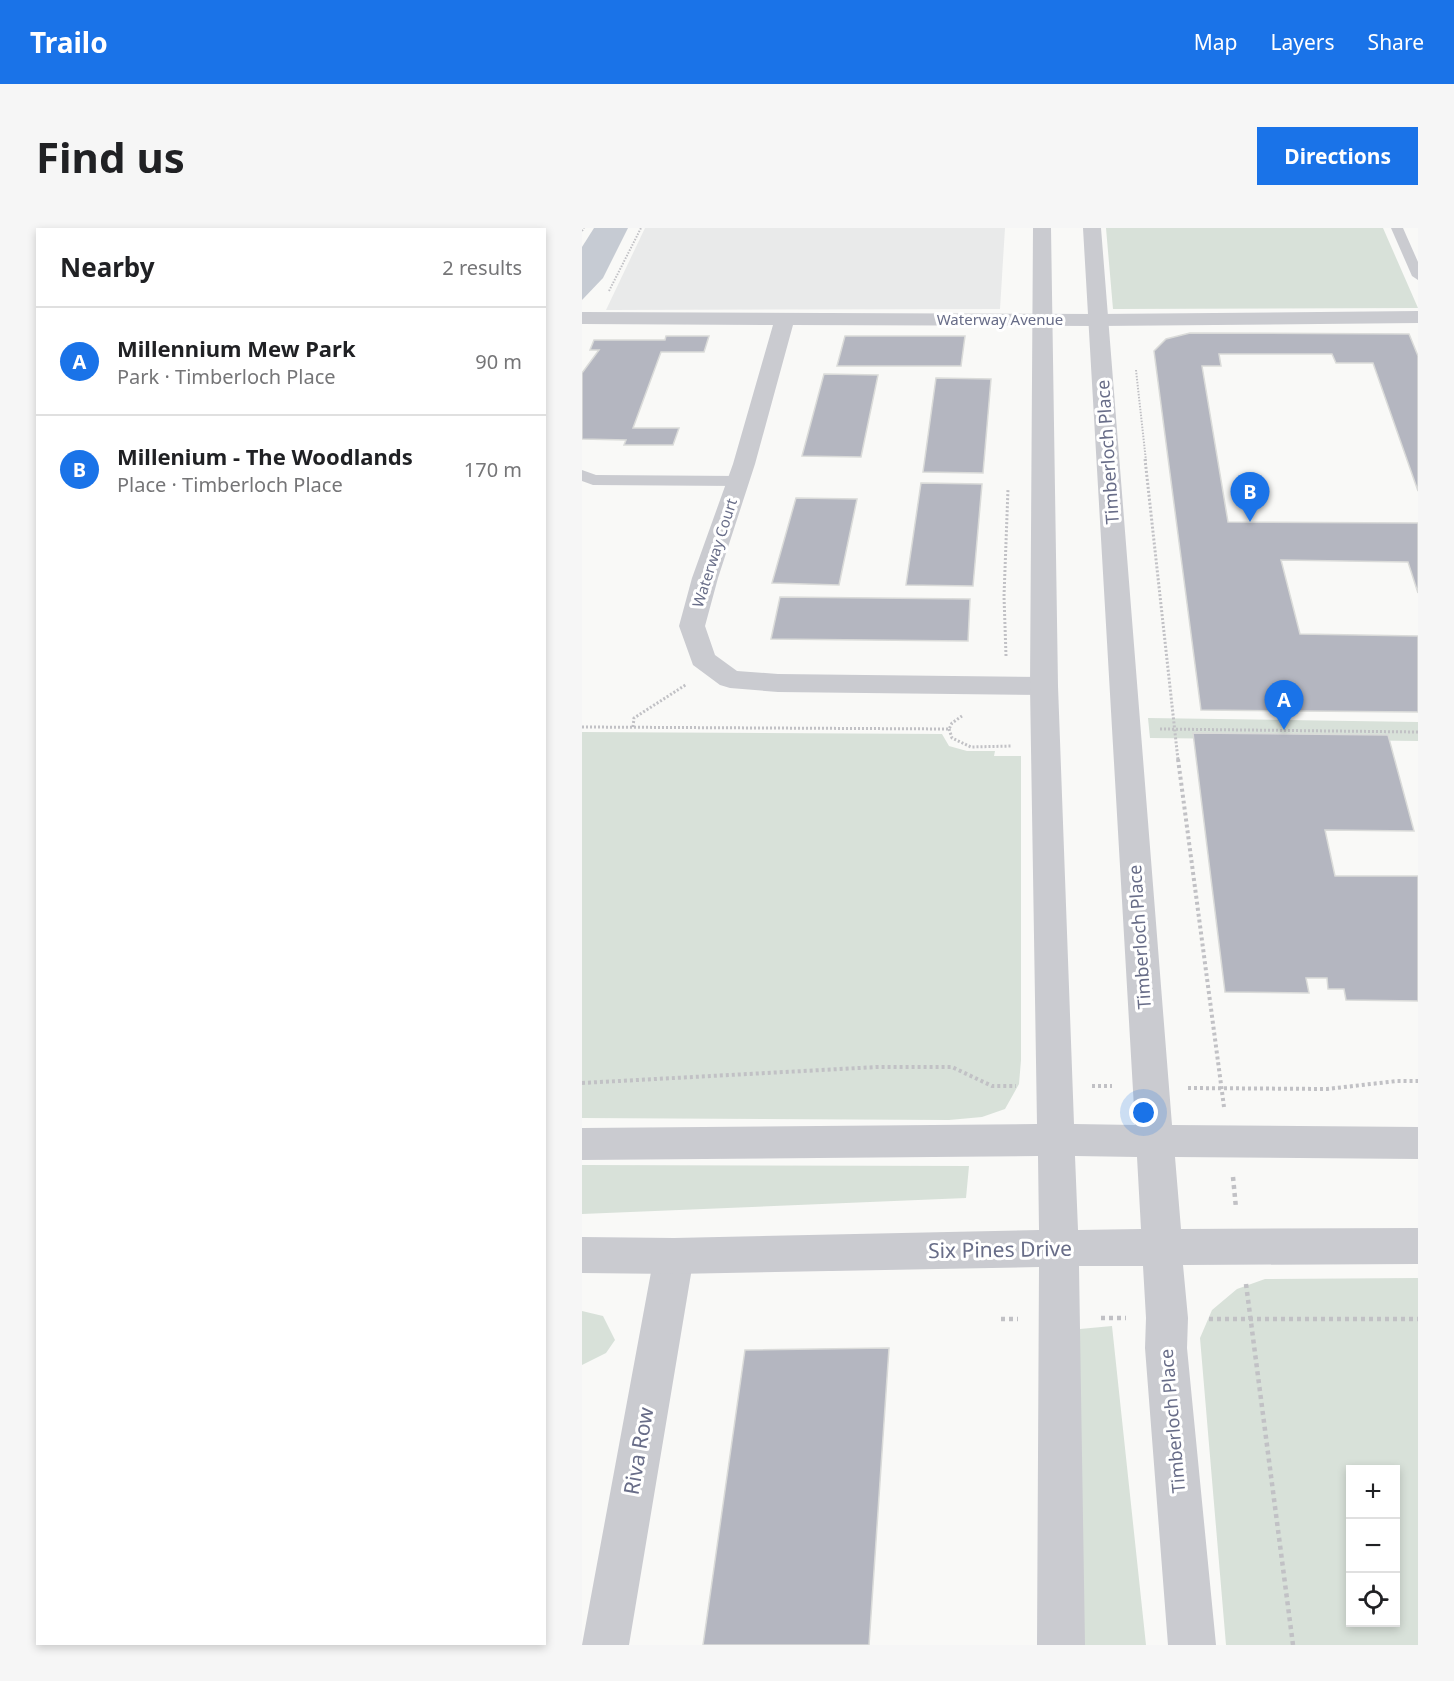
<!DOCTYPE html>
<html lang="en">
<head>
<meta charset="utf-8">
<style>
	:root { --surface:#fff; --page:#f6f6f6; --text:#202124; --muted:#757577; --line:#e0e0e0; --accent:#1a73e8 }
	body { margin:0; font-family:"Noto Sans",sans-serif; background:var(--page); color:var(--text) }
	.controls { position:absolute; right:18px; bottom:18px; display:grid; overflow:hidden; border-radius:0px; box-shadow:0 3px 9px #0003 }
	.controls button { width:54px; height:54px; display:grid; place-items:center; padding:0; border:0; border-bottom:2px solid var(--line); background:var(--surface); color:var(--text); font:30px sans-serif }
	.you { position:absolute; left:562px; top:885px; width:21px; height:21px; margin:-15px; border:4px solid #fff; border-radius:50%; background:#1a73e8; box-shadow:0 0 0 9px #1a73e833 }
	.badge { display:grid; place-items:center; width:39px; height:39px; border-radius:50%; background:var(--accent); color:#fff; font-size:20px; font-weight:700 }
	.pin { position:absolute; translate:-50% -50px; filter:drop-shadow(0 2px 3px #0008) }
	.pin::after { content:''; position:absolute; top:32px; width:21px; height:18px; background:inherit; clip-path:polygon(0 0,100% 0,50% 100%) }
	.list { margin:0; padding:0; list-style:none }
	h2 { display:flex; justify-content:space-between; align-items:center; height:78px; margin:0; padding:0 24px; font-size:26px }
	h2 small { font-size:20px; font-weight:400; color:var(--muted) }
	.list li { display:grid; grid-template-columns:39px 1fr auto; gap:18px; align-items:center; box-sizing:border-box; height:108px; padding:0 24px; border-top:2px solid var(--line) }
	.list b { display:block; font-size:22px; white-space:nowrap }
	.list p { margin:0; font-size:20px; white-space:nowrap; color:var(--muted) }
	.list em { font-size:20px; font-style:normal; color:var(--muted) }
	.icon { flex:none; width:33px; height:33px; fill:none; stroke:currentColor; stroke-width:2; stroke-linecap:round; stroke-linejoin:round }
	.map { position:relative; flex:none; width:836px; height:1417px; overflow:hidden; border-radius:0px }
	header { display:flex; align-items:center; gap:36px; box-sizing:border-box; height:84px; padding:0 30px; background:var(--accent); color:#fff }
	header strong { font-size:28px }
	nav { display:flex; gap:33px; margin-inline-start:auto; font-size:21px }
	.intro { display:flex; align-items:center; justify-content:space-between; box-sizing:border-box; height:144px; padding:0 36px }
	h1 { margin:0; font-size:42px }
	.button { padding:15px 27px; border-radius:0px; background:var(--accent); color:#fff; font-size:21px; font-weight:700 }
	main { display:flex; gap:36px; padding:0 36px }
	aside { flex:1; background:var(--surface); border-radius:0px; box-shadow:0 3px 9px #0003 }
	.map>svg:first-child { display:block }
	.built { fill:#e9eaea }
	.green { fill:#d8e1d9; fill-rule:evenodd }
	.water { fill:#c6cbd3 }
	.building { fill:#b4b6c0; stroke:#dadbd9; stroke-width:1.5 }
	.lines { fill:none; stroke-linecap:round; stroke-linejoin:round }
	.path-far3 { stroke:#c1c1c5; stroke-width:2; stroke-dasharray:1.5 1.5; stroke-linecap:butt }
	.path-far2 { stroke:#c1c1c5; stroke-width:3; stroke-dasharray:2 2; stroke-linecap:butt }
	.path-far1 { stroke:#c1c1c5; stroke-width:4; stroke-dasharray:3 3; stroke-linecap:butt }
	.path { stroke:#c1c1c5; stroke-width:4.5; stroke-dasharray:4 4; stroke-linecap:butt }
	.service { fill:#cacbd0; fill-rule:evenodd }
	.minor { fill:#cacbd0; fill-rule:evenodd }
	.tertiary { fill:#cacbd0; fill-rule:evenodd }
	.labels { text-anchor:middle; stroke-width:6; stroke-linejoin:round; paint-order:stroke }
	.far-street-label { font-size:15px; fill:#686d88; stroke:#fff }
	.street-label { font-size:18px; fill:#686d88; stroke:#fff }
	.near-street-label { font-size:21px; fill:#686d88; stroke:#fff }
</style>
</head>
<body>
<header>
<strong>Trailo</strong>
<nav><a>Map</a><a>Layers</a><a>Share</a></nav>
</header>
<div class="intro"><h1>Find us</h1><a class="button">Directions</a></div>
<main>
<aside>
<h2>Nearby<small>2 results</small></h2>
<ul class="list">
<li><span class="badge">A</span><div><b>Millennium Mew Park</b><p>Park · Timberloch Place</p></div><em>90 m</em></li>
<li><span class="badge">B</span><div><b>Millenium - The Woodlands</b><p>Place · Timberloch Place</p></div><em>170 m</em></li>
</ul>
</aside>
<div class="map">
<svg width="836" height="1417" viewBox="0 0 836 1417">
	<rect width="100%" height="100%" fill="#f9f9f7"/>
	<path class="built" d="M63 0H423L418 81 24 82Z"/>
	<path class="green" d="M524 0H801L836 80 531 81Z
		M566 490 836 494V513L568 510Z
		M0 504 360 506 367 518 385 523H413L412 528H439V832L437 856 423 881 400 889 367 892 0 890Z
		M0 937 387 938 384 970 0 986Z
		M836 1050V1417H644L618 1110 630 1082 655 1061 683 1051ZM768 1242H814V1394H768Z
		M0 1083 21 1088 33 1112 24 1125 0 1137Z
		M530 1098 564 1417H500L495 1180 498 1101Z"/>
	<path class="water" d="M12 0H46L21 50 0 72V19Z"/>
	<path class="building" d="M608 105 827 106 836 128V263L791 135H754L750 126H637L639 138H620L646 294 836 295V365L826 334 699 332 718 406 836 408V484L619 482 572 123 584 111Z
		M84 108H127L122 124H79L51 200H97L91 217H42L44 212 0 211V145L17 122H8L12 112H83Z
		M263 108H383L379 138H255Z
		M242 146 296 147 279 229 220 228Z
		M354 150 409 151 401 245 341 244Z
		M339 255 400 256 391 358 324 357Z
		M214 270 275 271 257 357 190 355Z
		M198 369 388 371 386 413 189 411Z
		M611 505 806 507 832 603 743 602 753 648H836V773L764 772 762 761H746L745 750H724L727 765 643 764Z
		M307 1120 287 1417H121L163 1122Z"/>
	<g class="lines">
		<path class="path-far3" d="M0 3 2 0
			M27 63 59 0
			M554 142 564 233"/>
		<path class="path-far2" d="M563 231 596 532
			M424 428 422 368 426 261
			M0 499 367 501 370 495 380 488
			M51 499 52 490 105 456
			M367 501 370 510 389 519 430 518
			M578 501 836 504"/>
		<path class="path-far1" d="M596 531 642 879
			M0 855 295 839H370L410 858H434
			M510 858H530
			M606 860 745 861 815 853H836"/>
		<path class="path" d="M651 949 654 980
			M664 1056 711 1417
			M519 1090H544
			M419 1091H436
			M627 1091H836"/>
		<path class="service" d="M809 0H821L836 34V52L830 48Z
			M0 242 14 247 156 248 164 253 156 258 11 257 0 253Z"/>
		<path class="minor" d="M836 83V95L518 98 211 97 173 236 136 350 123 398 133 427 155 443 196 446 462 449 472 452 476 458 472 464 462 467 196 464 148 460 138 457 111 437 97 398 110 350 151 236 191 97 0 96V84L518 86Z
			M92 1010 106 1015 112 1028 47 1417H0L72 1028 78 1015Z"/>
		<path class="tertiary" d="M451 0H469L476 458 492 896 553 897 501 0H519L590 897 836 899V931L593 929 599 1001 836 1000V1036L601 1037 606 1090 605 1120 634 1417H586L563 1120 564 1090 561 1038H497L503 1417H455L457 1039 92 1046 0 1045V1009L92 1010 457 1002 456 928 0 932V900L455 896 448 458ZM493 928 555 929 559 1001 496 1002Z"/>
	</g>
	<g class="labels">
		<g class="far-street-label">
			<text x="418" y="97">Waterway Avenue</text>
			<text transform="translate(133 325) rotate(-72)" y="5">Waterway Court</text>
		</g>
		<g class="street-label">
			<text transform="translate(526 224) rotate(-94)" y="6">Timberloch Place</text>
			<text transform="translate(558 709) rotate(-94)" y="6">Timberloch Place</text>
			<text transform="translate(591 1193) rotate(-95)" y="6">Timberloch Place</text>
		</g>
		<g class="near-street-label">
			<text transform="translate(418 1022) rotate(-1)" y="7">Six Pines Drive</text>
			<text transform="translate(57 1223) rotate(-80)" y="7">Riva Row</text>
		</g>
	</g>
</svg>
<div class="controls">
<button>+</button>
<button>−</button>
<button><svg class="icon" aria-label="locate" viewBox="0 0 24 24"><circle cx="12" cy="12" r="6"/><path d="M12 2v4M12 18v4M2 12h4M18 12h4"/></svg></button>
</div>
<div class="you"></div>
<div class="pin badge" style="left:702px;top:502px">A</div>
<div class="pin badge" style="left:668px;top:294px">B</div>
</div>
</main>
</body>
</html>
